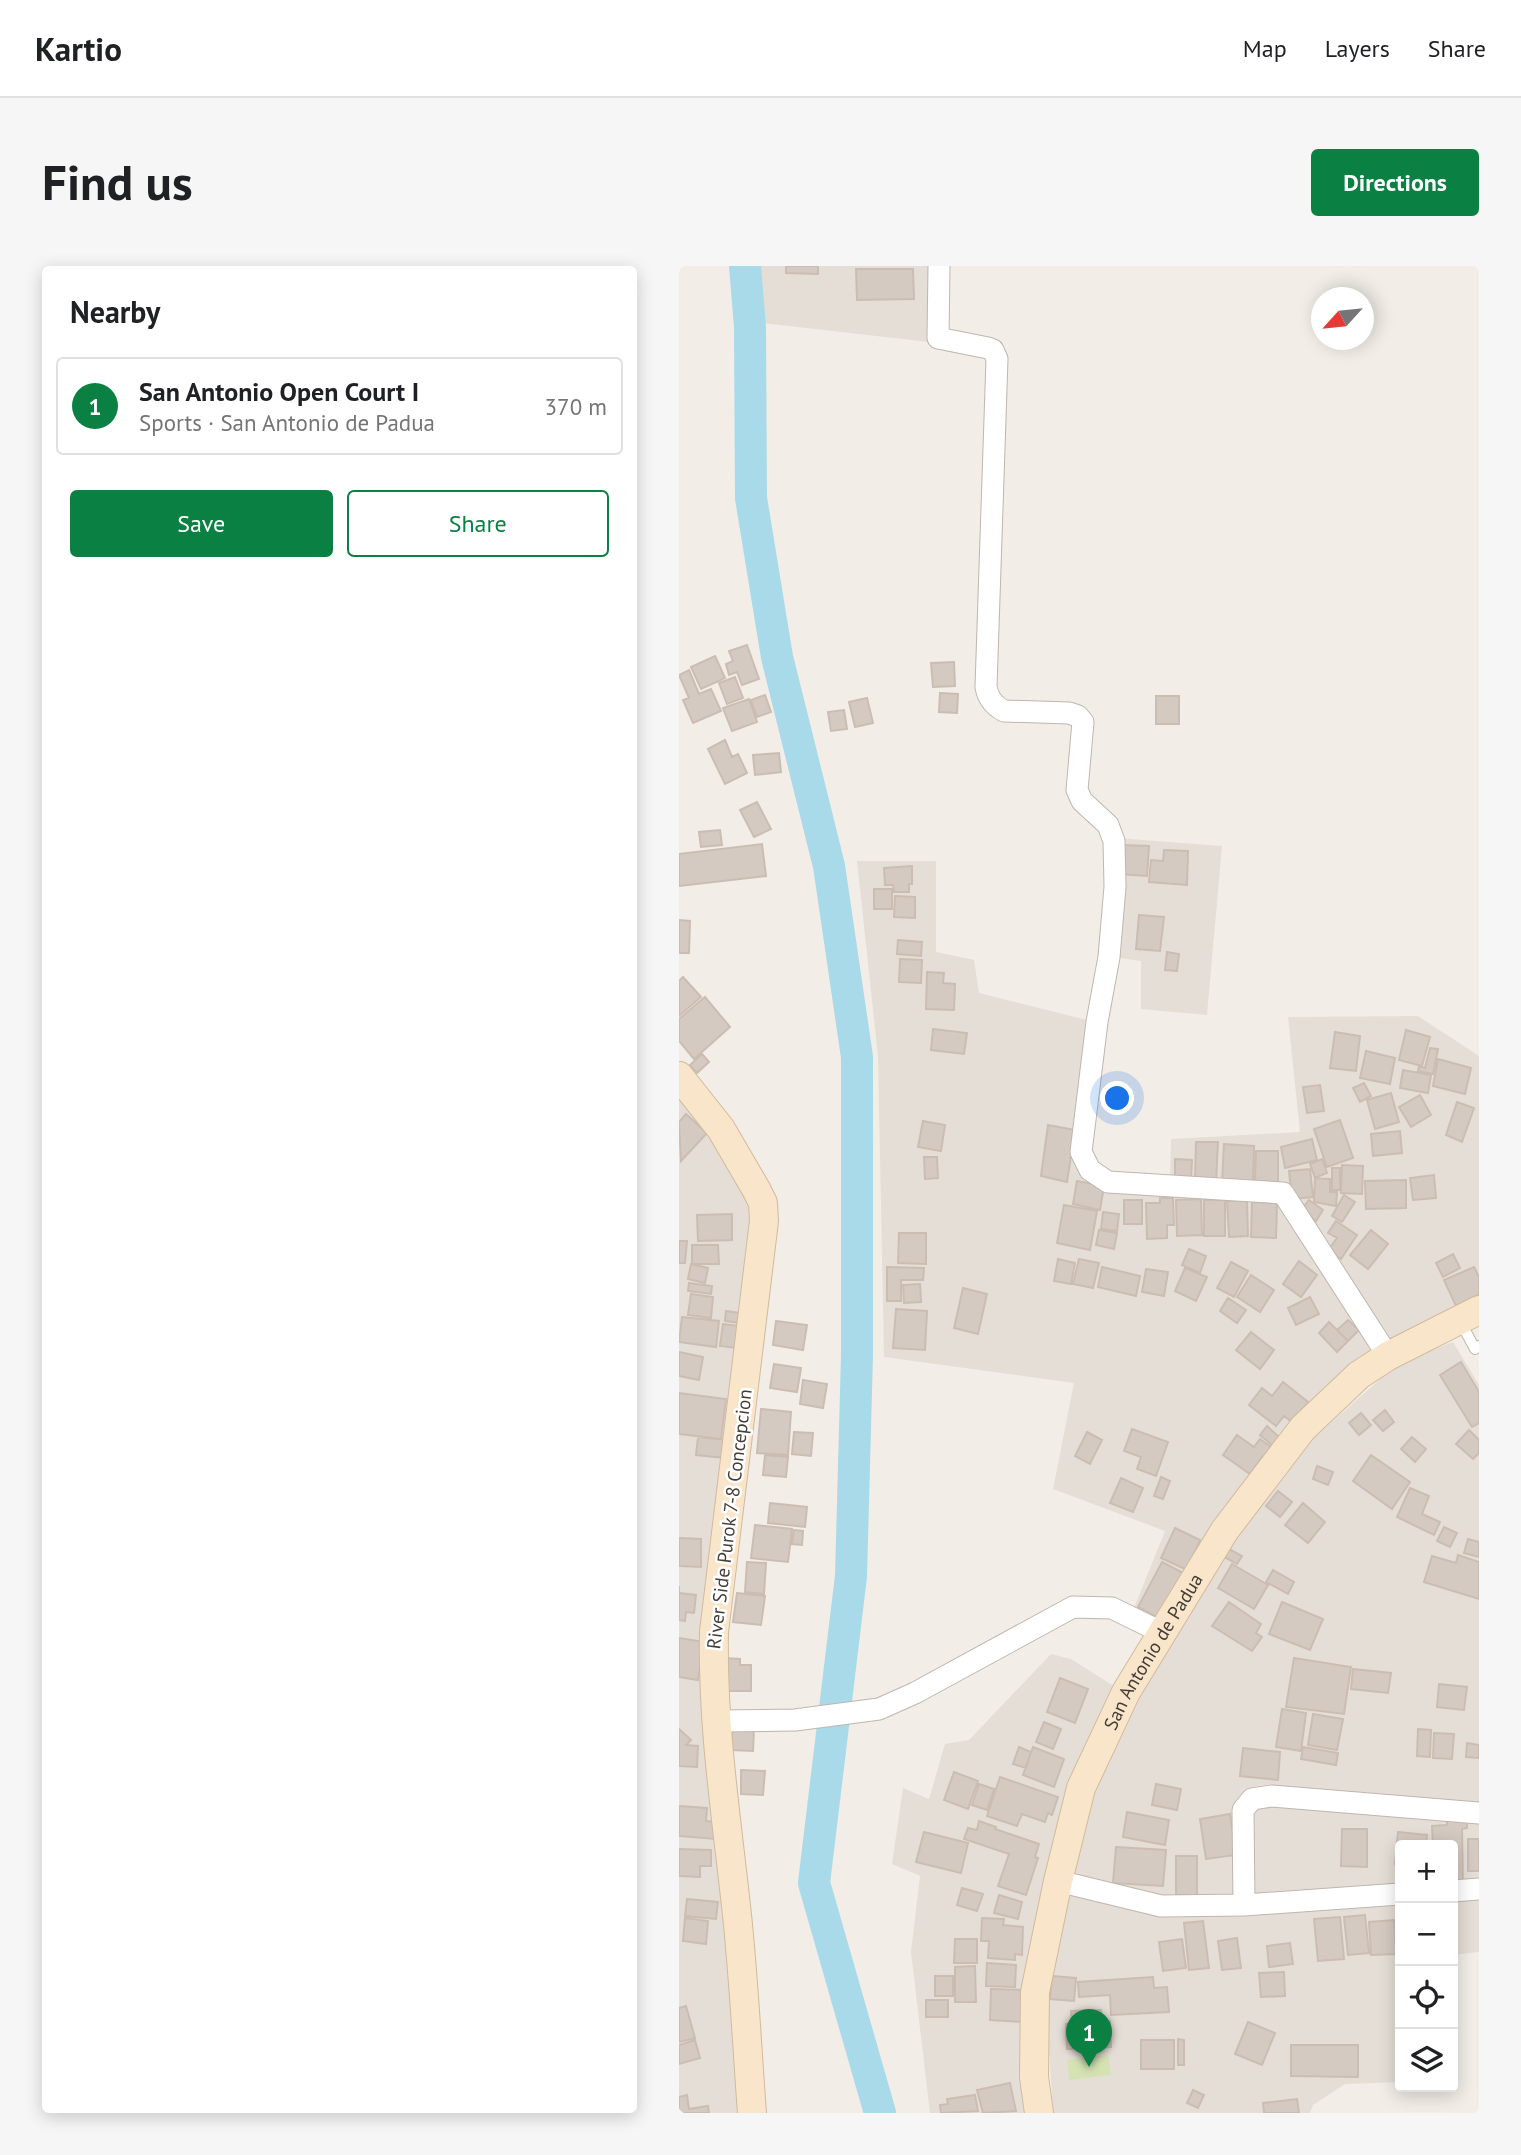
<!DOCTYPE html>
<html lang="en">
<head>
<meta charset="utf-8">
<style>
	:root { --surface:#fff; --page:#f6f6f6; --text:#202124; --muted:#757577; --line:#e0e0e0; --accent:#0b8043 }
	body { margin:0; font-family:"PT Sans",sans-serif; background:var(--page); color:var(--text) }
	.controls { position:absolute; right:21px; bottom:21px; display:grid; overflow:hidden; border-radius:7px; box-shadow:0 4px 18px #0003 }
	.controls button { width:63px; height:63px; display:grid; place-items:center; padding:0; border:0; border-bottom:2px solid var(--line); background:var(--surface); color:var(--text); font:35px sans-serif }
	.compass { position:absolute; left:632px; top:21px; width:63px; height:63px; border-radius:50%; background:var(--surface); box-shadow:0 4px 18px #0003; rotate:243deg }
	.you { position:absolute; left:439px; top:833px; width:24px; height:24px; margin:-18px; border:5px solid #fff; border-radius:50%; background:#1a73e8; box-shadow:0 0 0 10px #1a73e833 }
	.badge { display:grid; place-items:center; width:46px; height:46px; border-radius:50%; background:var(--accent); color:#fff; font-size:23px; font-weight:700 }
	.pin { position:absolute; translate:-50% -58px; filter:drop-shadow(0 2px 4px #0008) }
	.pin::after { content:''; position:absolute; top:37px; width:24px; height:21px; background:inherit; clip-path:polygon(0 0,100% 0,50% 100%) }
	.list { margin:0; padding:0; list-style:none }
	h2 { display:flex; justify-content:space-between; align-items:center; height:91px; margin:0; padding:0 28px; font-size:30px }
	h2 small { font-size:23px; font-weight:400; color:var(--muted) }
	.list li { display:grid; grid-template-columns:46px 1fr auto; gap:21px; align-items:center; box-sizing:border-box; height:98px; margin:0 14px 14px; padding:0 14px; border:2px solid var(--line); border-radius:7px }
	.list b { display:block; font-size:26px; white-space:nowrap }
	.list p { margin:0; font-size:23px; white-space:nowrap; color:var(--muted) }
	.list em { font-size:23px; font-style:normal; color:var(--muted) }
	.actions { display:flex; gap:14px; padding:21px 28px }
	.actions a { flex:1; padding:16px 0; border:2px solid var(--accent); border-radius:7px; text-align:center; font-size:24px; color:var(--accent) }
	.actions .main { background:var(--accent); color:#fff }
	.icon { flex:none; width:38px; height:38px; fill:none; stroke:currentColor; stroke-width:2; stroke-linecap:round; stroke-linejoin:round }
	.map { position:relative; flex:none; width:800px; height:1847px; overflow:hidden; border-radius:7px }
	header { display:flex; align-items:center; gap:42px; box-sizing:border-box; height:98px; padding:0 35px; background:var(--surface); border-bottom:2px solid var(--line) }
	header strong { font-size:33px }
	nav { display:flex; gap:38px; margin-inline-start:auto; font-size:24px }
	.intro { display:flex; align-items:center; justify-content:space-between; box-sizing:border-box; height:168px; padding:0 42px }
	h1 { margin:0; font-size:49px }
	.button { padding:18px 32px; border-radius:7px; background:var(--accent); color:#fff; font-size:24px; font-weight:700 }
	main { display:flex; gap:42px; padding:0 42px }
	aside { flex:1; background:var(--surface); border-radius:7px; box-shadow:0 4px 18px #0003 }
	.map>svg:first-child { display:block }
	.residential { fill:#e5ded6 }
	.garden { fill:#d5e2b4 }
	.lines { fill:none; stroke-linecap:round; stroke-linejoin:round }
	.river { stroke:#a9dae9; stroke-width:32 }
	.building { fill:#d5cac1; stroke:#ccbdb2; stroke-width:2 }
	.lane-casing { stroke:#bfb6ae; stroke-width:12 }
	.street-casing { stroke:#bfb6ae; stroke-width:23 }
	.secondary-casing { stroke:#d0ba9d; stroke-width:30 }
	.lane { stroke:#fff; stroke-width:10 }
	.street { stroke:#fff; stroke-width:21 }
	.secondary { stroke:#f9e6ca; stroke-width:28 }
	.labels { text-anchor:middle; stroke-width:5; stroke-linejoin:round; paint-order:stroke }
	.street-label { font-size:19px; fill:#443d37; stroke:#fff }
</style>
</head>
<body>
<header>
<strong>Kartio</strong>
<nav><a>Map</a><a>Layers</a><a>Share</a></nav>
</header>
<div class="intro"><h1>Find us</h1><a class="button">Directions</a></div>
<main>
<aside>
<h2>Nearby<small></small></h2>
<ul class="list">
<li><span class="badge">1</span><div><b>San Antonio Open Court I</b><p>Sports · San Antonio de Padua</p></div><em>370 m</em></li>
</ul>
<div class="actions"><a class="main">Save</a><a>Share</a></div>
</aside>
<div class="map">
<svg width="800" height="1847" viewBox="0 0 800 1847">
	<rect width="100%" height="100%" fill="#f2ede7"/>
	<path class="residential" d="M73 0H252L250 76 83 57Z
		M438 572 543 580 528 749 462 743V695L435 691Z
		M178 595H257V686L295 694 300 727 412 755 402 869 435 926 601 932 704 1086 605 1176 483 1359 455 1342 486 1265 374 1223 395 1117 205 1091 199 790Z
		M739 750 800 790V1044L712 1082 606 924 491 918 492 873 621 866 609 751Z
		M0 820 78 936 42 1281 66 1847H0Z
		M774 1076 800 1119V1542L572 1529 561 1634 492 1637 387 1611 408 1525 450 1431 535 1297 617 1188 719 1097Z
		M372 1388 392 1393 441 1424 372 1612 359 1847H251L232 1686 241 1610 213 1598 224 1522 250 1533 266 1478 290 1474Z
		M575 1536 800 1552V1618L774 1620V1579H721V1623L571 1633 568 1544Z
		M382 1622 491 1647 721 1632V1693L717 1694 721 1759V1816L666 1818 634 1839 631 1847H374L367 1733Z
		M800 1627V1686L774 1689V1629Z"/>
	<path class="garden" d="M429 1789 432 1809 390 1814 388 1794Z"/>
	<g class="lines">
		<path class="river" d="M66 0 71 61 72 232 98 391 150 600 178 791V1089L172 1310 135 1617 201 1847"/>
	</g>
	<path class="building" d="M107 0H139V8L107 7Z
		M177 3H234L235 33 178 34Z
		M68 379 80 413 63 419 58 406 50 409 47 398 54 395 50 385Z
		M36 390 46 412 22 423 12 401Z
		M275 396 276 420 254 421 252 397Z
		M10 404 20 428 32 423 42 445 14 457 4 434 10 432 0 409Z
		M56 411 64 432 48 438 40 417Z
		M261 427 279 428 278 447 260 446Z
		M86 429 92 446 78 451 72 434Z
		M477 430H500V458H477Z
		M188 432 194 457 176 461 170 436Z
		M70 433 78 456 53 465 44 442Z
		M165 444 168 463 152 465 149 446Z
		M46 474 53 491 59 488 68 507 46 518 29 483Z
		M100 487 102 506 76 509 74 489Z
		M78 536 92 563 75 571 61 544Z
		M41 564 43 579 22 581 20 566Z
		M83 578 87 610 0 620V588Z
		M442 579 470 580 468 610 440 608Z
		M485 584 509 585 508 619 470 616 472 594 484 595Z
		M233 600V618H230V626H215L214 619H206L205 602Z
		M195 623H213V643H195Z
		M216 630 236 631V652L215 651Z
		M460 649 485 651 481 685 457 683Z
		M0 654 11 655 10 687H0Z
		M219 674 243 676 242 690 218 688Z
		M488 686 500 688 498 705 486 704Z
		M221 693 243 694 242 717 220 716Z
		M248 706 265 707 264 717 276 718 275 744 247 743Z
		M4 711 22 731 0 750V715Z
		M26 731 51 761 15 793 0 775V753Z
		M254 763 288 767 285 788 252 784Z
		M727 764 751 771 743 800 720 794Z
		M656 766 681 770 677 805 651 802Z
		M751 782 759 783 754 808 739 805 740 800 746 802Z
		M687 785 716 792 711 818 681 812Z
		M23 788 30 796 18 807 11 799Z
		M759 793 792 802 786 828 754 820Z
		M724 804 752 809 749 827 721 822Z
		M685 817 692 830 681 836 674 822Z
		M641 819 645 845 628 847 624 821Z
		M712 827 720 856 696 863 688 834Z
		M741 829 752 849 732 861 720 841Z
		M778 836 795 842 783 876 767 869Z
		M7 848 28 867 2 895 0 856Z
		M661 854 674 892 648 901 635 863Z
		M244 855 266 859 262 885 239 881Z
		M369 859 396 864 388 916 362 910Z
		M721 865 723 887 694 890 692 868Z
		M633 873 638 894 606 902 602 881Z
		M517 876H539L537 916 516 915Z
		M545 878 575 880 574 918 543 917Z
		M577 885H599V919L576 918Z
		M245 891H258L259 912 246 913Z
		M496 893 513 894 512 914 496 913Z
		M643 893 648 907 636 912 631 898Z
		M663 899 684 900 683 928 662 927Z
		M653 902H661V924H653Z
		M631 903 634 931 613 933 610 905Z
		M755 909 757 932 734 934 731 912Z
		M636 912 651 913V926H658L657 940 635 936Z
		M727 914V942L687 943 686 915Z
		M398 915 425 920 421 944 394 938Z
		M665 929 676 936 663 956 653 950Z
		M481 932H494L495 959H488V972L468 973 467 937H481Z
		M522 933 523 969 498 970 497 934Z
		M445 934H463V958H445Z
		M525 934H546V970H525Z
		M568 934 569 970 550 971 548 935Z
		M630 934 644 944 637 955 622 944Z
		M573 936 598 937 597 972 572 971Z
		M385 939 418 945 411 984 378 977Z
		M424 946 440 948 438 965 422 963Z
		M53 948V974L19 975 18 949Z
		M657 955 678 969 662 993 649 984 658 972 649 967Z
		M420 964 438 967 435 983 417 979Z
		M692 964 709 978 689 1003 671 989Z
		M220 967H247V998L219 997Z
		M0 975H8L6 997H0Z
		M13 979H39L40 998H13Z
		M510 983 527 990 521 1007 503 999Z
		M774 988 781 1002 764 1011 757 997Z
		M379 993 396 997 392 1018 375 1015Z
		M400 993 420 997 414 1022 394 1018Z
		M620 995 638 1009 622 1031 604 1018Z
		M552 996 569 1005 555 1031 538 1022Z
		M12 998 29 1002 26 1017 9 1013Z
		M208 1001 245 1002 244 1014H222V1035H208Z
		M423 1001 461 1010 457 1030 419 1021Z
		M795 1001 800 1011V1029L777 1040 765 1014Z
		M506 1002 528 1011 517 1035 496 1025Z
		M467 1003 489 1006 485 1030 463 1026Z
		M572 1009 595 1024 581 1046 558 1031Z
		M10 1017 33 1020 32 1028 9 1025Z
		M241 1018 242 1036 225 1037 224 1019Z
		M284 1022 308 1028 299 1068 275 1062Z
		M12 1028 34 1031 32 1052 9 1049Z
		M631 1031 640 1048 617 1059 609 1042Z
		M549 1032 567 1044 558 1057 541 1045Z
		M217 1043 248 1045 246 1084 214 1082Z
		M47 1045 69 1048 68 1058 46 1055Z
		M3 1051 40 1055 37 1081 0 1076Z
		M669 1054 680 1064 669 1075 658 1064Z
		M97 1055 128 1059 124 1084 94 1079Z
		M650 1056 669 1075 658 1086 640 1067Z
		M44 1058 68 1061 65 1083 41 1080Z
		M572 1066 595 1084 581 1103 557 1084Z
		M0 1086 24 1091 20 1114 0 1110Z
		M782 1096 800 1126V1157L793 1161 761 1109Z
		M95 1098 122 1102 118 1126 91 1122Z
		M124 1114 148 1118 144 1142 121 1138Z
		M604 1116 629 1136 613 1156 605 1150 597 1160 570 1139 583 1122 593 1130Z
		M0 1127 47 1133 42 1173 0 1168Z
		M82 1143 112 1146 109 1189 78 1187Z
		M706 1144 715 1156 704 1165 694 1154Z
		M682 1147 692 1159 680 1169 670 1157Z
		M588 1160 601 1172 594 1180 581 1169Z
		M453 1163 489 1176 477 1210 458 1203 462 1191 445 1185Z
		M790 1164 800 1174V1187L794 1193 777 1178Z
		M115 1166 134 1167 132 1190 113 1188Z
		M408 1166 423 1174 411 1198 396 1190Z
		M558 1169 575 1181 581 1173 597 1185 589 1196 583 1191 571 1208 544 1189Z
		M19 1171 48 1174 46 1192 17 1189Z
		M733 1171 747 1183 736 1196 722 1183Z
		M86 1189 109 1191 107 1211 84 1209Z
		M692 1189 731 1216 713 1243 674 1215Z
		M638 1200 654 1206 649 1219 634 1213Z
		M482 1211 491 1215 484 1233 475 1230Z
		M442 1212 464 1222 454 1246 431 1237Z
		M731 1222 750 1230 743 1248 761 1256 755 1269 718 1251Z
		M599 1225 613 1236 601 1251 587 1240Z
		M91 1237 128 1241 126 1261 89 1257Z
		M624 1237 646 1256 629 1277 606 1259Z
		M76 1259 113 1263 109 1296 72 1292Z
		M765 1261 778 1267 771 1281 758 1275Z
		M496 1262 521 1274 508 1304 482 1292Z
		M115 1264 124 1265 123 1279 113 1278Z
		M0 1272 22 1273V1301L0 1300Z
		M789 1273 800 1276V1291L785 1287Z
		M550 1283 563 1290 558 1298 545 1291Z
		M779 1289 800 1296V1333L745 1316 753 1290 777 1297Z
		M68 1296 87 1297 85 1328 66 1326Z
		M483 1296 504 1307 481 1353 459 1341Z
		M553 1298 589 1319 575 1343 539 1322Z
		M594 1304 615 1316 609 1328 587 1316Z
		M0 1320V1327L17 1329 15 1347 7 1346 6 1355 0 1354Z
		M58 1327 86 1330 82 1359 54 1356Z
		M550 1336 582 1358 577 1367 583 1371 573 1385 533 1360Z
		M603 1336 644 1353 631 1384 590 1368Z
		M0 1372 25 1376 19 1414 0 1411Z
		M45 1392 61 1393V1399H72V1425H48Z
		M615 1392 672 1401 665 1448 607 1441Z
		M674 1403 712 1407 709 1427 672 1423Z
		M381 1412 409 1423 396 1457 368 1446Z
		M760 1418 788 1421 785 1444 758 1441Z
		M603 1443 627 1447 622 1485 597 1481Z
		M634 1448 664 1453 658 1484 629 1479Z
		M365 1456 382 1463 374 1483 357 1476Z
		M53 1462 75 1463 74 1485 52 1484Z
		M0 1463 12 1474 7 1479 19 1480 18 1501 0 1500Z
		M739 1463 752 1464 751 1491 738 1490Z
		M755 1467 775 1468 773 1493 754 1492Z
		M788 1477 800 1479V1492L787 1491Z
		M340 1481 352 1486 347 1502 334 1498Z
		M354 1481 385 1493 375 1521 344 1509Z
		M624 1481 659 1487 657 1499 622 1493Z
		M564 1482 601 1486 599 1514 561 1510Z
		M62 1504 86 1505 84 1529 62 1528Z
		M275 1506 299 1515 289 1543 265 1534Z
		M321 1511 379 1531 373 1549 369 1547 366 1556 343 1548 338 1560 308 1550Z
		M300 1518 315 1523 308 1544 293 1539Z
		M477 1518 502 1523 498 1544 473 1539Z
		M0 1540 28 1542 27 1555 38 1556 37 1573 0 1570Z
		M448 1546 490 1554 486 1579 444 1571Z
		M551 1548 557 1589 527 1593 521 1553Z
		M788 1554V1562L783 1563 784 1617H774V1579H754L753 1560 768 1559V1555Z
		M300 1555 317 1561 316 1563 360 1578 356 1591 359 1592 347 1629 319 1620 330 1588 285 1573 289 1562 298 1564Z
		M663 1563H688V1601L662 1600Z
		M245 1566 289 1577 282 1607 237 1596Z
		M719 1566 748 1569 747 1579H721V1599L716 1598Z
		M789 1573H800V1605H789Z
		M437 1581 487 1584 484 1620 434 1617Z
		M0 1583 32 1584V1600H21V1611L0 1610Z
		M497 1590H518V1629H497Z
		M283 1622 304 1628 298 1645 278 1639Z
		M320 1629 343 1636 339 1653 315 1647Z
		M8 1633 39 1636 37 1653 6 1650Z
		M686 1649 690 1687 669 1689 665 1651Z
		M661 1651 665 1693 639 1695 635 1653Z
		M6 1652 29 1655 27 1678 4 1675Z
		M303 1652 325 1653 324 1659 344 1661 343 1689 336 1688V1694L309 1692 310 1675H302Z
		M715 1654 717 1688 692 1689 690 1656Z
		M524 1655 530 1702 510 1704 505 1657Z
		M558 1672 562 1702 543 1704 539 1675Z
		M276 1673H298V1697H275Z
		M503 1673 507 1702 484 1705 480 1676Z
		M611 1677 614 1698 590 1701 588 1680Z
		M308 1697 337 1699 336 1721 307 1720Z
		M296 1700 297 1736H276V1701Z
		M605 1706 606 1730 582 1731 580 1707Z
		M256 1710H274V1730H256Z
		M373 1710 397 1712 395 1735 371 1733Z
		M474 1711 475 1722 488 1721 490 1746 432 1749 431 1729 400 1731 399 1716Z
		M312 1723 345 1724 344 1756 311 1754Z
		M247 1734H269V1751H247Z
		M7 1740 16 1772 0 1776V1742Z
		M422 1744V1756L431 1755 432 1781 388 1783 387 1758 393 1757 392 1745Z
		M569 1756 596 1767 583 1799 556 1788Z
		M499 1773 505 1774V1799H499Z
		M16 1774 21 1792 0 1798V1779Z
		M462 1774H495V1803H462Z
		M612 1779H679V1811L612 1810Z
		M331 1817 337 1845 304 1847 298 1824Z
		M514 1824 525 1829 519 1842 508 1837Z
		M8 1829 10 1843 29 1840 30 1847H0V1831Z
		M296 1829 299 1845 262 1847 261 1839 269 1838 268 1833Z
		M618 1833 620 1847H585L584 1837Z"/>
	<g class="lines">
		<g class="lane-casing">
			<path id="lane" d="M781 1055 796 1083 800 1080"/>
		</g>
		<g class="street-casing">
			<path id="street" d="M260 0 259 72 309 82 314 84 318 93 307 421C309 432 314 439 325 445L390 447 399 450 404 456 398 524 403 535 429 559 435 575 436 621 430 691 418 756 402 886 411 904 429 916 604 927 709 1090
				M36 1455 116 1454 200 1443 236 1427 394 1341 433 1342 484 1367
				M379 1615 482 1640 565 1639 721 1628
				M774 1625 800 1623
				M565 1639 564 1544 573 1533 593 1530 800 1547"/>
		</g>
		<g class="secondary-casing">
			<g id="secondary">
				<path d="M0 810 42 863 77 923 84 937 85 955 35 1366C33 1461 48 1555 58 1649 65 1715 68 1781 73 1847"/>
				<path id="s1" d="M360 1847 355 1811 356 1726 379 1615 402 1522 447 1426 546 1264 624 1162 680 1109 709 1090 800 1044"/>
			</g>
		</g>
		<use href="#lane" class="lane"/>
		<use href="#street" class="street"/>
		<use href="#secondary" class="secondary"/>
	</g>
	<g class="labels">
		<g class="street-label">
			<text transform="translate(50 1253) rotate(-83)" y="7">River Side Purok 7-8 Concepcion</text>
			<text dy="7" stroke="none"><textPath href="#s1" startOffset="485">San Antonio de Padua</textPath></text>
		</g>
	</g>
</svg>
<div class="controls">
<button>+</button>
<button>−</button>
<button><svg class="icon" aria-label="locate" viewBox="0 0 24 24"><circle cx="12" cy="12" r="6"/><path d="M12 2v4M12 18v4M2 12h4M18 12h4"/></svg></button>
<button><svg class="icon" aria-label="layers" viewBox="0 0 24 24"><path d="M12 4l9 5-9 5-9-5zM3 14l9 5 9-5"/></svg></button>
</div>
<svg class="compass" viewBox="-18 -18 36 36"><path d="M0-13l5 13h-10z" fill="#e53935"/><path d="M0 13l5-13h-10z" fill="#757577"/></svg>
<div class="you"></div>
<div class="pin badge" style="left:410px;top:1801px">1</div>
</div>
</main>
</body>
</html>
